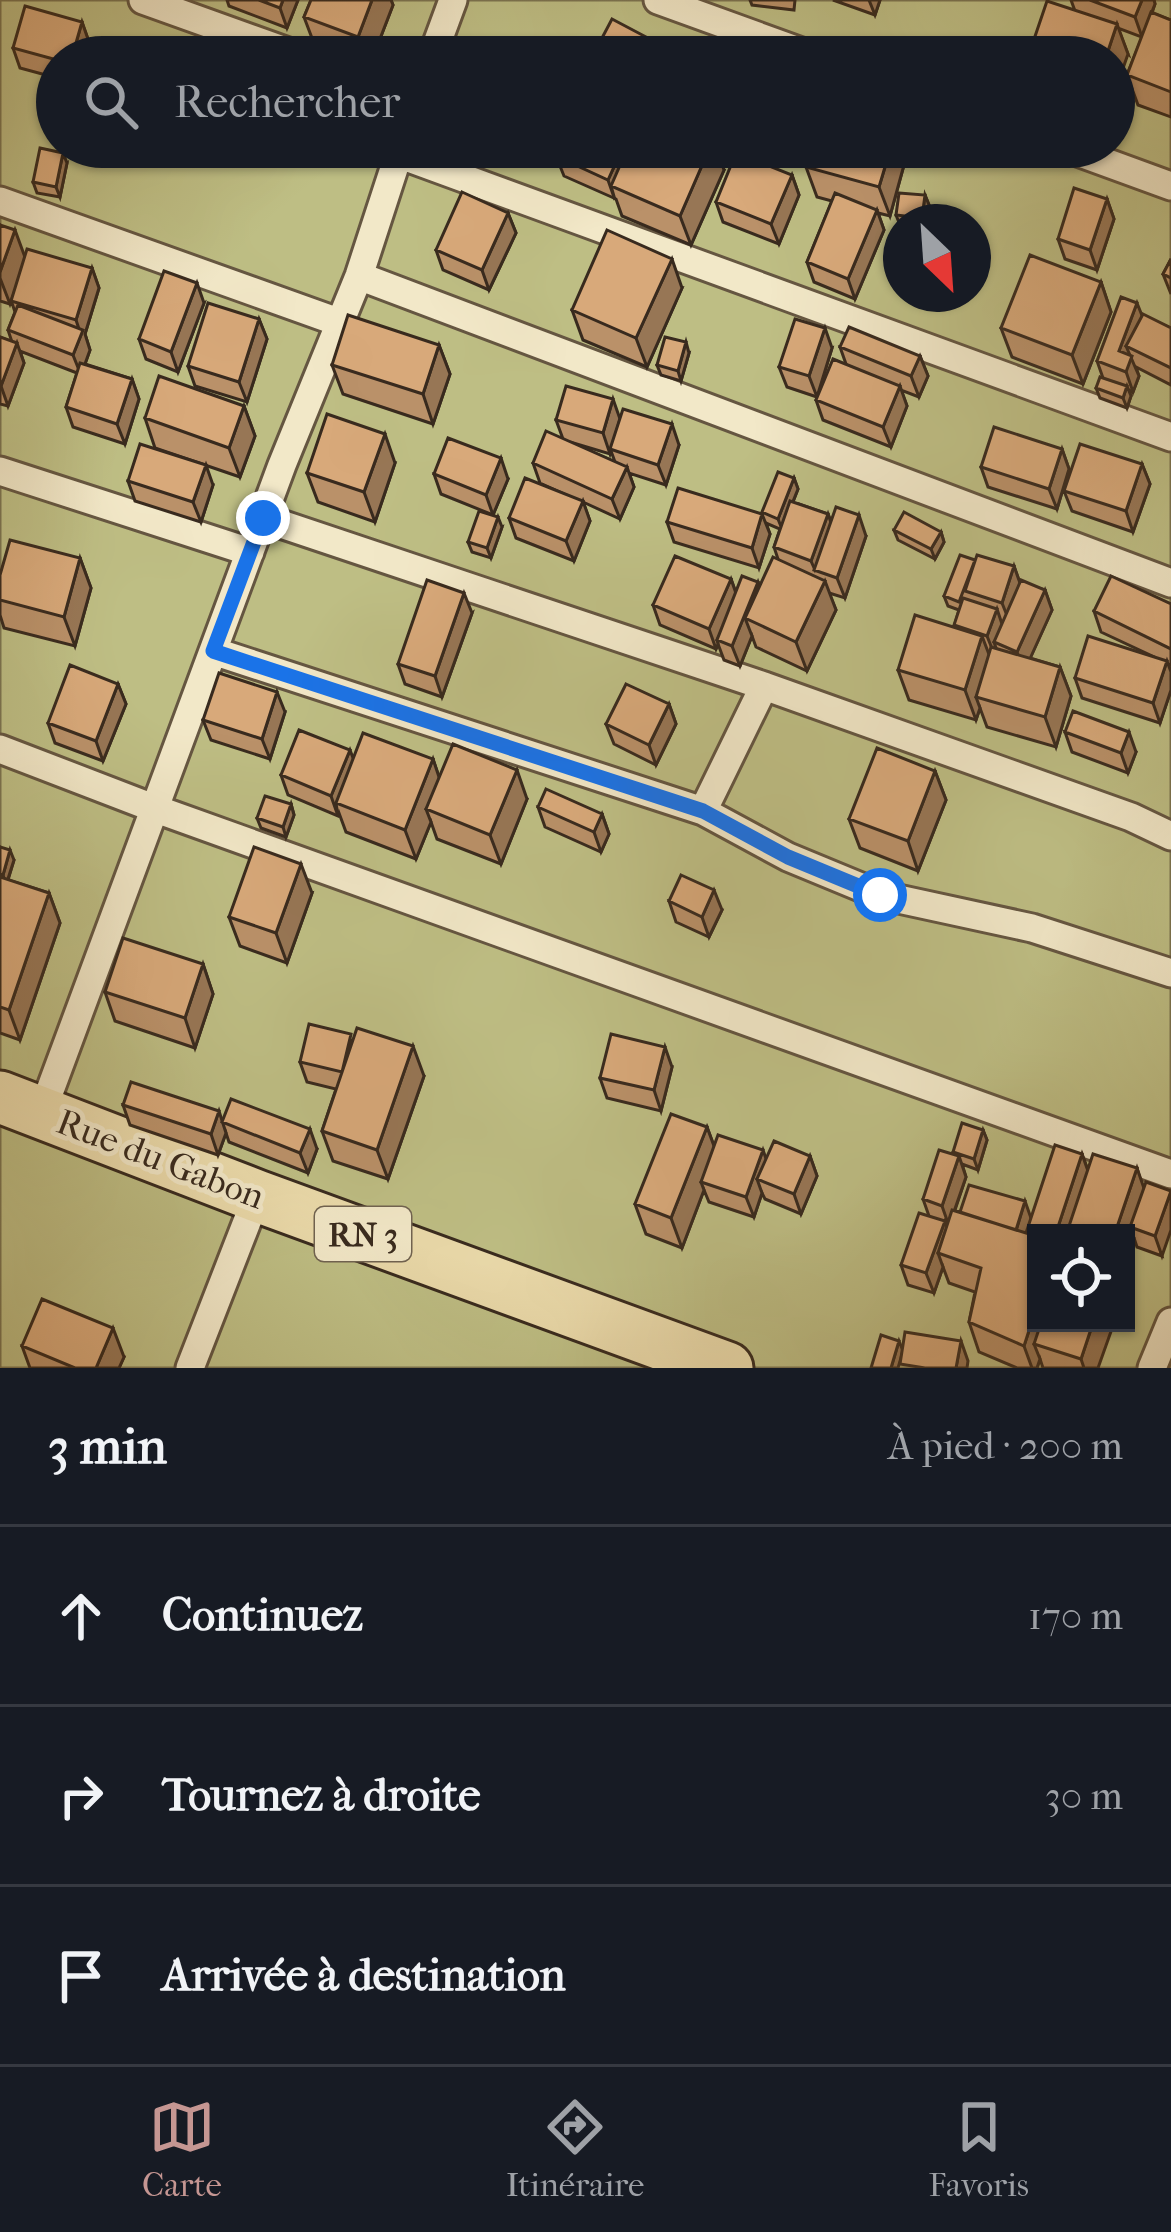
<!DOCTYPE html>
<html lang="fr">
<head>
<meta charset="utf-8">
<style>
	:root { --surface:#171b24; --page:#242831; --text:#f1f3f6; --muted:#9ea1a6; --line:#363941; --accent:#c59692 }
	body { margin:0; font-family:"IM FELL French Canon",serif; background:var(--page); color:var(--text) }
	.controls { position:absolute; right:36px; bottom:36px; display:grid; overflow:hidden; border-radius:0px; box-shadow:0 3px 9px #0004 }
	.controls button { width:108px; height:108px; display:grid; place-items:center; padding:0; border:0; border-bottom:3px solid var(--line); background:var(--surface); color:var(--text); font:60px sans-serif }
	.compass { position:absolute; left:883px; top:204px; width:108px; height:108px; border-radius:50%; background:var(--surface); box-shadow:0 3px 9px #0004; rotate:155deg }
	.stop { position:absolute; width:36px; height:36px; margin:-27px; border:9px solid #1a73e8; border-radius:50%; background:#fff }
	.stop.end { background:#1a73e8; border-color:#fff; box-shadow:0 3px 12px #0008 }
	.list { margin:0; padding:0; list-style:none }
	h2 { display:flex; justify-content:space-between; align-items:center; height:156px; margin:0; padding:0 48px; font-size:51px }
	h2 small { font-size:39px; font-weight:400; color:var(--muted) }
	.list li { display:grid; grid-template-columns:78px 1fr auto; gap:36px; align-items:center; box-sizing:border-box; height:180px; padding:0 48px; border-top:3px solid var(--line) }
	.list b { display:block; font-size:45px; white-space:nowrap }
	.list em { font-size:39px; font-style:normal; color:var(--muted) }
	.icon { flex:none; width:66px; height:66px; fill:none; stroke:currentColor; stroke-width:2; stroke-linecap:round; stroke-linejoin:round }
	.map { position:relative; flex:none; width:1171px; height:1368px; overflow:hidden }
	.search { position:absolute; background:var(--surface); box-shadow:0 3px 9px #0004; left:36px; right:36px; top:36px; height:132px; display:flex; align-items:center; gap:30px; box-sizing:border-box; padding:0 42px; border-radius:66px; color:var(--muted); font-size:45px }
	.sheet { height:696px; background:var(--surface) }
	nav { display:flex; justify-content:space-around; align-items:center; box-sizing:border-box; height:168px; border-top:3px solid var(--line); background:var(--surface); font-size:33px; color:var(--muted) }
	nav a { display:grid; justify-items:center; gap:6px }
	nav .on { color:var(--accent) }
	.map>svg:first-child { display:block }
	.green { fill:#bebe84; stroke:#7b7451; stroke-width:3; fill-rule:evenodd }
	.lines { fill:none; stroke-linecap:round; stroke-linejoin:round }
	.street-casing { stroke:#655641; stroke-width:33 }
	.highway-casing { stroke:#382a1e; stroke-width:57 }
	.street { stroke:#f2e8c8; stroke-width:27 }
	.highway { stroke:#ebdbab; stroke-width:51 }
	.wall { fill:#ba9169; stroke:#382a1e; stroke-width:3; fill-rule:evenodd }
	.shaded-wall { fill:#977655; stroke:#382a1e; stroke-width:3 }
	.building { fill:#d8a97a; stroke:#382a1e; stroke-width:3 }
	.route { stroke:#1a73e8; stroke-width:15 }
	.labels { text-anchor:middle; stroke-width:10; stroke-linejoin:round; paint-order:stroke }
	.shield { fill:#f2e8c8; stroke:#706351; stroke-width:3 }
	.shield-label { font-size:33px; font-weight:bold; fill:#382a1e }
	.street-label { font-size:36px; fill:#382a1e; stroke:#f2e8c8 }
</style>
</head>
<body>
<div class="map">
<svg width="1171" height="1368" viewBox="0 0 1171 1368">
	<rect width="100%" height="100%" fill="#ebdbab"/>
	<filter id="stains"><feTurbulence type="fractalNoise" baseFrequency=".00167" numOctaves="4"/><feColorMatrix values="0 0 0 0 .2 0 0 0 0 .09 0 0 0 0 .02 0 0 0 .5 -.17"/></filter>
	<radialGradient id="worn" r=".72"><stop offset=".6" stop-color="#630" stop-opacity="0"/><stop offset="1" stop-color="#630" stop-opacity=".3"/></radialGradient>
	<path class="green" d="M0 0H1171V1368H0ZM57 57H1114V147H57ZM901 222H973V294H901ZM1036 1233H1126V1323H1036Z"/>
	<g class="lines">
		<g class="street-casing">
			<path id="street" d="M143 0 302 57
				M658 0 815 57
				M432 57 453 0
				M1064 147 1171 186
				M398 154 1171 437
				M0 201 341 323
				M359 276 1171 583
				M0 471 250 552
				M263 518 764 686 1131 817 1171 836
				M213 651 703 811 764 686
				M0 749 156 809 1171 1174
				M703 811 788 857 880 895 1032 928 1171 973
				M42 1112 282 465 359 276 401 147
				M190 1368 257 1196
				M1152 1368 1171 1322"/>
		</g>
		<g class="highway-casing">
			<path id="highway" d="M0 1097 257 1196 727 1368"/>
		</g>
		<use href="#street" class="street"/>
		<use href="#highway" class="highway"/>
	</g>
	<path class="wall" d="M227 0H298L287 28 229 6Z
		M311 0H391L393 5 373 57H344L315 46 304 17Z
		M750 0H795L794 10 752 5Z
		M833 0H880L875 15Z
		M1071 0H1154L1155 4 1152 13 1171 20V117L1138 105 1127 75 1142 37 1118 28 1128 54 1075 11Z
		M82 22 89 42 85 57H57V78L20 68 13 48Z
		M523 147H551L547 157Z
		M626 151 724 170 691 245 622 216 616 199 564 176 556 156Z
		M907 154 890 216 878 213 884 230 855 299 814 282 807 262 832 201 817 197 806 167Z
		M67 163 60 197 37 193 33 182Z
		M792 175 799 195 779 244 723 222 716 202Z
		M925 195 929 205 927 222H901L900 225 896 215Z
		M1107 199 1114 219 1097 270 1065 259 1058 239Z
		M508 213 516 233 489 290 443 270 436 250Z
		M0 225 25 257 92 268 99 288 85 334 90 350 85 364 132 379 139 399 125 444 73 427 66 407 77 373 20 351 24 363 8 406 0 404V337L12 342 8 330 15 312 11 300 10 304 0 301Z
		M1171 259V294L1163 274Z
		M1101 282 1111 312 1083 384 1012 357 1001 328Z
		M682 288 647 367 583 340 572 310Z
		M204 303 178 372 146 359 139 339Z
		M1142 316 1171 328V385L1136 367 1139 376 1133 392 1129 390 1131 396 1127 408 1100 398 1096 388 1103 378 1097 361Z
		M259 319 267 339 247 402 195 386 188 366Z
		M439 345 450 374 433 424 343 394 332 365Z
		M840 347 920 356 928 376 919 397 901 390 907 406 891 447 823 420 816 400 846 364Z
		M832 348 817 397 787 387 779 367Z
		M689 353 681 381 661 375 657 365Z
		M244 406 255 436 240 477 155 448 145 418Z
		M620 418 679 445 666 485 629 473 634 487 620 519 583 502 590 521 574 561 516 538 509 518 564 494 540 483 533 463 563 439 556 420ZM570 442 610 454 611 451 615 462Z
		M1062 449 1069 469 1057 509 988 487 981 467Z
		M395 463 375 522 318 502 307 473Z
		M1142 464 1150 484 1133 532 1072 511 1064 491Z
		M434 474 508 479 493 515 441 494Z
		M794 478 798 489 793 502 828 514 831 521 866 536 845 598 829 593 836 610 807 671 756 647 752 636 740 666 724 660 718 644 716 649 660 625 653 605 731 579 736 593 760 586 778 559 774 547 780 529 766 523 770 534 759 568 674 542 667 522 762 514Z
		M128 481 213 485 201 522 135 501Z
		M502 527 491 558 472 552 468 542Z
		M894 530 941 532 944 542 935 559 898 540Z
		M80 558 91 588 75 646 4 628 0 615V575Z
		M975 561 1014 566 1020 583 1045 590 1052 610 1030 658 1060 667 1071 696 1056 747 987 727 980 708 976 720 909 700 898 670 954 627 959 610 948 606 944 596Z
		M1171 604V665L1168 664 1171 672V690L1160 723 1082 698 1075 678 1152 656 1101 632 1094 611Z
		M472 613 442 697 405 684 398 664Z
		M118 684 126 704 103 761 55 743 48 723Z
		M669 704 676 724 656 765 614 744 606 724Z
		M285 712 270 759 211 740 203 720Z
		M1065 732 1136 752 1128 773 1072 752Z
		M353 758 433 759 439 777 527 799 501 864 437 839 431 822 416 859 346 832 339 813 338 816 288 795 281 775Z
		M935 771 946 800 918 871 860 848 849 819Z
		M291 804 294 815 286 837 261 828 257 818Z
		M538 807 602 814 609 834 601 852 545 827Z
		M0 847 14 860 8 880 49 893 60 923 20 1040 0 1033Z
		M312 893 287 963 240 946 229 917Z
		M669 901 722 910 709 937 676 922Z
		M203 964 213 994 195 1048 115 1021 105 992Z
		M353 1040 424 1076 388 1179 333 1161 322 1131 336 1089 307 1082 300 1062Z
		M672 1067 661 1111 607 1098 600 1078Z
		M123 1105 222 1121 317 1149 308 1173 229 1142 226 1133 218 1155 130 1125Z
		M707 1127 714 1146 766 1159 810 1156 817 1176 801 1214 765 1199 762 1193 754 1217 709 1202 704 1190 682 1248 646 1234 635 1204Z
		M983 1130 987 1140 978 1170 962 1164 966 1177 955 1210 960 1212 1031 1218 1082 1154 1088 1170 1137 1168 1162 1256 1137 1247 1134 1238 1126 1233H1036L1098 1368H1043L1040 1359 1037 1368H1017L979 1352 969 1322 975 1292 949 1283 943 1267 934 1293 908 1285 901 1265 929 1216 923 1199 953 1155V1152Z
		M22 1346 124 1357 119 1368H30Z"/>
	<path class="shaded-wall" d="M283 0H298L287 28 280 8Z
		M372 0H391L393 5 373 57H365L358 37Z
		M869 0H880L875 15Z
		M1142 0H1154L1155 4 1142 37 1135 17Z
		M82 22 89 42 85 57H72Z
		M1117 24 1128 54 1114 94V57H1106Z
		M623 147H625L632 164 611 186 615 200 608 180Z
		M710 147H716L724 170 691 245 680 216Z
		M891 147H905L907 154 890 216 879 187Z
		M63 153 67 163 60 197 56 187Z
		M792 175 799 195 779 244 771 224Z
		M925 195 929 205 927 222H923L922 218Z
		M1107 199 1114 219 1097 270 1090 250Z
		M877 210 884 230 855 299 848 279Z
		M508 213 516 233 489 290 482 270Z
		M15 230 26 260 10 304 0 278V272Z
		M672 259 682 288 647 367 636 338Z
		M92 268 99 288 85 334 90 350 81 375 73 355 81 335 76 320Z
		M1101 282 1111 312 1083 384 1072 355Z
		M197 283 204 303 178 372 171 352Z
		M1137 303 1145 323 1126 346 1139 376 1133 392 1119 351Z
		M259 319 267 339 247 402 239 382Z
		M825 328 832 348 817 397 809 376Z
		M686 342 689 353 681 381 678 371Z
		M17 343 24 363 8 406 1 386Z
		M439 345 450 374 433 424 423 394Z
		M920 356 928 376 919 397 911 376Z
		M132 379 139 399 125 444 117 424Z
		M900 386 907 406 891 447 883 427Z
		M1127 386 1131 396 1127 408 1123 398Z
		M613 399 620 419 610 454 603 433Z
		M244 406 255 436 240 477 229 448Z
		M672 424 679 445 666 485 658 465Z
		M385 434 395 463 375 522 364 492Z
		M1062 449 1069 469 1057 509 1049 489Z
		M501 458 508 479 493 515 486 495Z
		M1142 464 1150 484 1133 532 1126 511Z
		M206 465 213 485 201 522 193 502Z
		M627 467 634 487 620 519 612 499Z
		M794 478 798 489 782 529 778 519Z
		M583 501 590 521 574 561 566 541Z
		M762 514 770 534 759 568 752 548Z
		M828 514 835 534 815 570 811 561Z
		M859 515 866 536 845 598 837 578Z
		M498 517 502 527 491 558 487 548Z
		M941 532 944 542 935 559 931 549Z
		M80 558 91 588 75 646 64 617Z
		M1014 566 1021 586 1010 623 1002 603Z
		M731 579 738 599 717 640 718 644 716 649 709 629Z
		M825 581 836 610 807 671 796 642Z
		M758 582 765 602 745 618 752 636 740 666 732 646Z
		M1045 590 1052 610 1024 672 1017 652Z
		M464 593 472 613 442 697 435 676Z
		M997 609 1004 630 994 642 997 651 995 656 987 636Z
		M982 636 993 665 976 697 980 708 976 720 965 690Z
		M1167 661 1171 672V690L1160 723 1153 703Z
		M1060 667 1071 696 1056 747 1045 717Z
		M118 684 126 704 103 761 96 741Z
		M277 692 285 712 270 759 262 739Z
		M669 704 676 724 656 765 649 745Z
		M1129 732 1136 752 1128 773 1121 753Z
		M350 750 358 771 336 803 338 816 331 796Z
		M433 759 443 789 426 809 431 822 416 859 405 830Z
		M517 770 527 799 501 864 490 835Z
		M935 771 946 800 918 871 908 841Z
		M291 804 294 815 286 837 283 827Z
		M602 814 609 834 601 852 594 832Z
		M10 850 14 860 6 885 3 875Z
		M301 864 312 893 287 963 276 933Z
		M714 890 722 910 709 937 702 917Z
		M49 893 60 923 20 1040 9 1010Z
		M203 964 213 994 195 1048 185 1018Z
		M413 1046 424 1076 388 1179 377 1150Z
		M665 1047 672 1067 661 1111 654 1090Z
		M219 1111 226 1133 218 1155 211 1134Z
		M707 1127 718 1157 701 1182 704 1190 682 1248 671 1218Z
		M310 1129 317 1149 308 1173 300 1153Z
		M983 1130 987 1140 978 1170 974 1159Z
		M763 1150 770 1170 757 1179 762 1193 754 1217 746 1197Z
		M1082 1154 1089 1174 1068 1233H1056Z
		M810 1156 817 1176 801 1214 794 1194Z
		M959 1156 966 1177 949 1226 942 1206Z
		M1137 1168 1147 1197 1130 1227 1134 1238 1126 1262V1233H1115Z
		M1171 1191V1230L1162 1256 1155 1236Z
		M1025 1201 1032 1221 1028 1234 1016 1231Z
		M945 1221 952 1241 938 1253 943 1267 934 1293 926 1273Z
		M1036 1309V1323H1052L1034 1344 1040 1359 1037 1368H1032L1024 1346Z
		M1093 1323H1114L1098 1368H1084L1081 1359Z
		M113 1328 124 1357 119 1368H96Z
		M899 1341 903 1351 898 1368H891Z
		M961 1341 968 1361 967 1368H956Z"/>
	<path class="building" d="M259 0H283L280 8Z
		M311 0H372L358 37 304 17Z
		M1090 0H1142L1135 17Z
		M1047 1 1117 24 1106 57H1028Z
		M25 6 82 22 72 57H57V60L13 48Z
		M1151 12 1171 20V92L1127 75Z
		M612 19 665 47 659 57H592Z
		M455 42 492 57H449Z
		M561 147H623L608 180 556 156Z
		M628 147H710L680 216 611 186Z
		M811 147H891L879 187 806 167Z
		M40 148 63 153 56 187 33 182Z
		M736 153 792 175 771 224 716 202Z
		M1074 188 1107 199 1090 250 1058 239Z
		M462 192 508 213 482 270 436 250Z
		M835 193 877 210 848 279 807 262Z
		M899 193 925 195 922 218 896 215Z
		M0 225 15 230 0 272Z
		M607 230 672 259 636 338 572 310Z
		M27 249 92 268 76 320 11 301Z
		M1030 255 1101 282 1072 355 1001 328Z
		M1171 259V278L1163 274Z
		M164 271 197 283 171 352 139 339Z
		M1121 297 1137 303 1119 351 1132 356 1126 372 1097 361Z
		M208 303 259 319 239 382 188 366Z
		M18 305 83 330 73 355 8 330Z
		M1143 314 1171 328V368L1126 346Z
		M348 315 439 345 423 394 332 365Z
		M795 319 825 328 809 376 779 367Z
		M849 327 920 356 911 376 840 347Z
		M0 337 17 343 1 386H0Z
		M665 337 686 342 678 371 657 365Z
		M833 359 900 386 883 427 816 400Z
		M80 363 132 379 117 424 66 407Z
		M159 376 244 406 229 448 145 418Z
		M1100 377 1127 386 1123 398 1096 388Z
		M566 386 613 399 603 433 556 420Z
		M623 409 672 424 658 465 610 449Z
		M327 414 385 434 364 492 307 473Z
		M994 427 1062 449 1049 489 981 467Z
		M546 431 627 467 612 499 533 463Z
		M448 438 501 458 486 495 434 474Z
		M140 444 206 465 193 502 128 481Z
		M1080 444 1142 464 1126 511 1064 491Z
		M778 472 794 478 778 519 762 512Z
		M525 478 583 501 566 541 509 518Z
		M678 488 762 514 752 548 667 522Z
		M790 501 828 514 811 561 774 547Z
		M836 507 859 515 837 578 814 570Z
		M479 511 498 517 487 548 468 542Z
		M904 512 941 532 931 549 894 530Z
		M10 540 80 558 64 617 0 600V575Z
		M960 555 975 560 959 602 944 596Z
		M977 555 1014 566 1002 603 965 591Z
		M675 556 731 579 709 629 653 605Z
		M773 557 825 581 796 642 745 618Z
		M742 576 758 582 732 646 717 640Z
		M1111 576 1171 604V649L1094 611Z
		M427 580 464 593 435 676 398 664Z
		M1021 580 1045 590 1017 652 994 642Z
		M963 598 997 609 987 636 954 625Z
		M915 615 982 636 965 690 898 670Z
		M1088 636 1167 661 1153 703 1075 678Z
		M991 647 1060 667 1045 717 976 697Z
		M70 665 118 684 96 741 48 723Z
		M219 673 277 692 262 739 203 720Z
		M626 684 669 704 649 745 606 724Z
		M1073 711 1129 732 1121 753 1065 732Z
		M299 730 350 750 331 796 281 775Z
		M363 733 433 759 405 830 336 803Z
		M453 744 517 770 490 835 426 809Z
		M877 748 935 771 908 841 849 819Z
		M546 789 602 814 594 832 538 807Z
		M265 796 291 804 283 827 257 818Z
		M0 847 10 850 3 875 0 874Z
		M254 847 301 864 276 933 229 917Z
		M681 875 714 890 702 917 669 901Z
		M0 877 49 893 9 1010 0 1007Z
		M123 938 203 964 185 1018 105 992Z
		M309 1024 351 1034 342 1072 300 1062Z
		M357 1028 413 1046 377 1150 322 1131Z
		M611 1034 665 1047 654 1090 600 1078Z
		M131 1082 219 1111 211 1134 123 1105Z
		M231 1099 310 1129 300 1153 222 1122Z
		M671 1114 707 1127 671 1218 635 1204Z
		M962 1123 983 1130 974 1159 953 1152Z
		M718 1135 763 1150 746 1197 701 1182Z
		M774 1141 810 1156 794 1194 757 1179Z
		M1055 1145 1082 1154 1056 1233H1036V1236L1026 1233Z
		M939 1150 959 1156 942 1206 923 1199Z
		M1093 1154 1137 1168 1115 1233H1072L1067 1232Z
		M1146 1182 1171 1191 1155 1236 1130 1227Z
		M969 1185 1025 1201 1016 1230 960 1212Z
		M952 1210 1036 1236V1309L1024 1346 969 1322 981 1268 938 1253Z
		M919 1213 945 1221 926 1273 901 1265Z
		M42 1299 113 1328 96 1368H75L22 1346Z
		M1041 1323H1093L1081 1359 1034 1344Z
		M905 1332 961 1341 956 1368H925L900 1364Z
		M881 1335 899 1341 891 1368H871Z"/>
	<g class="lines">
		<path class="route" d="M263 518 213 651 703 811 788 857 880 895"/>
	</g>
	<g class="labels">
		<rect class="shield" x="315" y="1207" width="96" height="54" rx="9"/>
		<g class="shield-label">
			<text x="363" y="1246">RN 3</text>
		</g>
		<g class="street-label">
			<text transform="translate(161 1158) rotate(21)" y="13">Rue du Gabon</text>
		</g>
	</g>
	<rect width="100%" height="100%" filter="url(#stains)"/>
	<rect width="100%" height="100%" fill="url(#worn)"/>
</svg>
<div class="controls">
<button><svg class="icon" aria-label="locate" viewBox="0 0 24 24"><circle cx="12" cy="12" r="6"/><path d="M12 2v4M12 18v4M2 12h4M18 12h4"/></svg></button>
</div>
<svg class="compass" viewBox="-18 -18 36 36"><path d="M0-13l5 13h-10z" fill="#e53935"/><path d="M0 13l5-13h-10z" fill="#9ea1a6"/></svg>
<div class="stop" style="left:880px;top:895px"></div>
<div class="stop end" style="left:263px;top:518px"></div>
<div class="search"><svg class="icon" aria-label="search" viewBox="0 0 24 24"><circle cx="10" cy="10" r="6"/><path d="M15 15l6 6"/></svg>Rechercher</div>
</div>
<section class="sheet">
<h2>3 min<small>À pied · 200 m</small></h2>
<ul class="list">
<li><svg class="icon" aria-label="ahead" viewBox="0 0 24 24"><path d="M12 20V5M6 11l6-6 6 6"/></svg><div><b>Continuez</b></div><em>170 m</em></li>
<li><svg class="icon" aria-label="right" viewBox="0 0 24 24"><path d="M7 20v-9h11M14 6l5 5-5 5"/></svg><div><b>Tournez à droite</b></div><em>30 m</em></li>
<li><svg class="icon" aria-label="arrive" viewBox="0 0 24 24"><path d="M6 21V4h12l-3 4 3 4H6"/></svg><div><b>Arrivée à destination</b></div></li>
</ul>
</section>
<nav>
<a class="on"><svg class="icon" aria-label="map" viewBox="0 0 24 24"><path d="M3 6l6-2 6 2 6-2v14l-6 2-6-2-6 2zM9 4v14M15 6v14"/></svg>Carte</a>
<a><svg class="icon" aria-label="directions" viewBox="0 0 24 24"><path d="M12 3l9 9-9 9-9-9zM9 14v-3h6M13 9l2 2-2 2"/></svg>Itinéraire</a>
<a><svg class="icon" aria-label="saved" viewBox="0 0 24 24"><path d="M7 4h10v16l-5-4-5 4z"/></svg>Favoris</a>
</nav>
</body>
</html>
